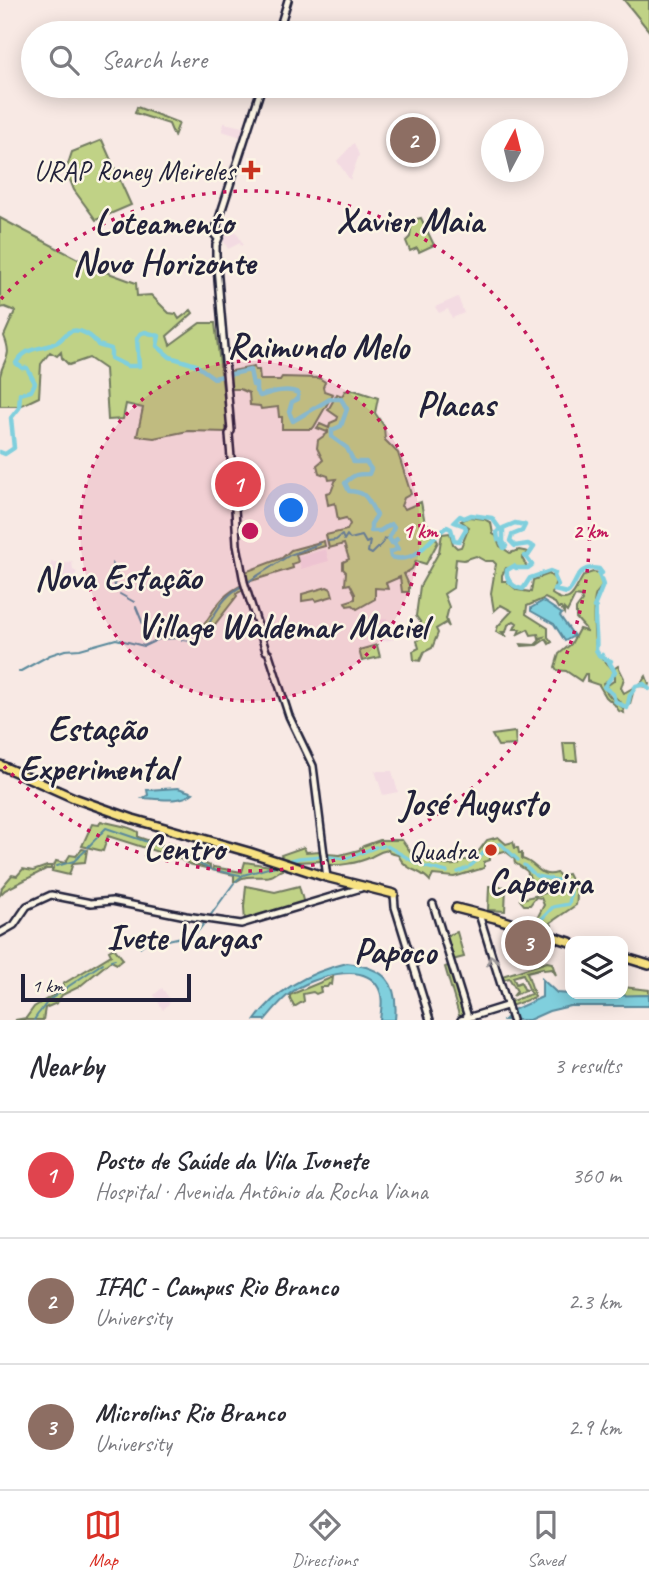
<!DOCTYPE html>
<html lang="en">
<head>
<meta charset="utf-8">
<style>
	:root { --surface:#fff; --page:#f7f7f7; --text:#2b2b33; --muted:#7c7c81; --line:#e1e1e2; --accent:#d93025 }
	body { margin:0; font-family:Caveat,sans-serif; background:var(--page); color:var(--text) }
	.controls { position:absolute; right:21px; bottom:21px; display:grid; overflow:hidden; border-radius:14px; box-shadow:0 4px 18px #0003 }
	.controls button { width:63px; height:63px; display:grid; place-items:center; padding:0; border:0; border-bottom:2px solid var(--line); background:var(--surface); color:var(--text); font:35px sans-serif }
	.compass { position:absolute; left:481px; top:119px; width:63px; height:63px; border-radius:50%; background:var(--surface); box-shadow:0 4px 18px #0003; rotate:7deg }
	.scale { position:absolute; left:21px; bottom:18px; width:170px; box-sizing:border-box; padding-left:7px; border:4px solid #22223b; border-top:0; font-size:19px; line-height:24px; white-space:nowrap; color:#22223b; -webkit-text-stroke:5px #fcf5e5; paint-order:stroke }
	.you { position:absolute; left:292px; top:511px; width:24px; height:24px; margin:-18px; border:5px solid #fff; border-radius:50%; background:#1a73e8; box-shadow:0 0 0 10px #1a73e833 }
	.badge { display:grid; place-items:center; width:46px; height:46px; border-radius:50%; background:var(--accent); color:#fff; font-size:23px; font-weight:700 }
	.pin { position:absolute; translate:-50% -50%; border:4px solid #fff; box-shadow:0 2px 7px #0006 }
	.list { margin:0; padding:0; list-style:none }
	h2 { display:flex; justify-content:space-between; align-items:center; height:91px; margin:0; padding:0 28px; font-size:30px }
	h2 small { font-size:23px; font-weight:400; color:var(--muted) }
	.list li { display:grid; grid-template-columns:46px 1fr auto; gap:21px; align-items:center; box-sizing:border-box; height:126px; padding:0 28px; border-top:2px solid var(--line) }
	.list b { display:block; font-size:26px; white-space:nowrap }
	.list p { margin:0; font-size:23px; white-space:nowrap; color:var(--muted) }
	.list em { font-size:23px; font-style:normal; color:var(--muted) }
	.icon { flex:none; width:38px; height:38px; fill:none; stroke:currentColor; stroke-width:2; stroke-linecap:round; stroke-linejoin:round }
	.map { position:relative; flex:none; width:649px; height:1020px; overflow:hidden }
	.search { position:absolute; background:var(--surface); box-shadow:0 4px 18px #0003; left:21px; right:21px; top:21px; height:77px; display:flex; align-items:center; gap:18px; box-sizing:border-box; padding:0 24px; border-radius:38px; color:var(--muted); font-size:26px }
	.sheet { height:469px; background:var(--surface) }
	nav { display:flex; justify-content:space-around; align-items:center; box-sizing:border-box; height:98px; border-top:2px solid var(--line); background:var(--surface); font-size:19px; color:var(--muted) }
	nav a { display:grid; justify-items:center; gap:4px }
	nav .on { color:var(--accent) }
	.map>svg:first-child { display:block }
	.built { fill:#f3dbe2 }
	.green { fill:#c0d286; stroke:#717a60; stroke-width:2 }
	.water { fill:#80cfdd; stroke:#5a8a9c; stroke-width:2 }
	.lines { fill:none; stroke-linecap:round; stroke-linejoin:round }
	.stream { stroke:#5a8a9c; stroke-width:2 }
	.canal { stroke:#80cfdd; stroke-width:3.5 }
	.river { stroke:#80cfdd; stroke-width:4.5 }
	.secondary-casing { stroke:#22223b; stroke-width:10 }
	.primary-casing { stroke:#22223b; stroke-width:12 }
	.secondary { stroke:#fcf5e5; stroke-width:5 }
	.primary { stroke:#f8e281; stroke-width:7 }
	.oneway { stroke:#9a9698 }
	.ring { fill:none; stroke:#c2185b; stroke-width:3.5; stroke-dasharray:3.5 7 }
	.poi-dot { fill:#c8321e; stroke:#fcf5e5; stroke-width:2.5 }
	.labels { text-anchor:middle; stroke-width:5; stroke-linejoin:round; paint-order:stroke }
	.poi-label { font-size:28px; fill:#22223b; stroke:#fcf5e5; text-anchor:end }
	.district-label { font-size:35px; font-weight:bold; fill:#22223b; stroke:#fcf5e5 }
	.centre { fill:#c2185b; stroke:#fcf5e5; stroke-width:3.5 }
	.ring-label { font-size:21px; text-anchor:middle; font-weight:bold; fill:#c2185b; stroke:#fcf5e5; stroke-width:5; stroke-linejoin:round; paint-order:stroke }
</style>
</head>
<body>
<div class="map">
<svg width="649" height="1020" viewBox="0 0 649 1020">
	<rect width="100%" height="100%" fill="#f8e9e4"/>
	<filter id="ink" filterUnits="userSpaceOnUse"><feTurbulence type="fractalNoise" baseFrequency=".0143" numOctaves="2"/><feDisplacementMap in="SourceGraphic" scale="14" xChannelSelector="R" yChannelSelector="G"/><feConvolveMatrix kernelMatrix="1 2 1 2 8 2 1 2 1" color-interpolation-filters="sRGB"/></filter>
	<g filter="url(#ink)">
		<path class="built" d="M424 117 437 145 401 162 388 134Z
			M224 123 247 128 244 138 222 131Z
			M354 143 359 155 350 180 337 161Z
			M233 226 243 244 241 246 240 243 228 249 222 238V231Z
			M458 297 464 313 452 318 448 309 439 313 435 307Z
			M326 549 329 561 301 569 298 557Z
			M72 561 73 570 77 572 75 575 62 580H49L51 562 68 563Z
			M387 618 394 639 381 642 376 621Z
			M375 771H392L398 792 383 795Z
			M162 988 171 1001 163 1010 154 995Z"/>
		<path class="green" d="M624 0H649V31Z
			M137 107 179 123 174 136 169 124 135 113Z
			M102 140 131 205 96 220 74 190 66 170 72 152Z
			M0 218 95 268 136 283 137 296 151 295 169 313 176 314 179 319 191 310 193 313 167 336 170 345 200 323H215L227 422 226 432 188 431 154 438 137 436 143 408 126 404 123 419 108 420 105 369 89 358 69 365 62 358 61 352 57 356 50 352 41 364 39 397 20 406H0C0 397 0 385 0 376 4 356 13 359 4 336L15 311 5 307 0 308Z
			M421 218 434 245 419 252 417 248 410 251 406 241 410 237 412 220Z
			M254 367 255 370H259L260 380H280L282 377 319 378 325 382 323 387 324 391 333 394 314 427 312 429H282V417H279L278 407 261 409 260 406 250 405 249 393 240 389H228L226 372Z
			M354 390 378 398 375 413 384 426 385 440 398 453 411 494 404 498 401 506 405 509 421 502 424 518 438 542 426 564 416 561 412 569 404 574 409 585V592H402L400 577 386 583 388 589 375 588V599L357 609 353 605 347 606 345 602 355 599V594L350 584 345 585 346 572 343 569V562L349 559 344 544 329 548 326 535 347 530 350 524 346 518 338 520 335 503 328 505 326 493 331 492 336 479 329 480 328 476 319 473 317 465 323 460 317 448 318 440 328 433V430L327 432 317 428 320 424 329 428 330 423 337 420 338 417 328 410 337 394 342 396 345 391Z
			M469 517 484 519 491 523 493 534 496 536 500 546 510 553 519 550 529 552 522 558 527 567 506 568 502 575V581H506L517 590 531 592 533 580 549 574 556 580 552 594C573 609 575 587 584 575L593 572 599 573 602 585C601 589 598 591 596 594 592 603 593 648 599 655 604 662 610 664 614 672L610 679 603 683C604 693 615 702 623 708L624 713 619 711 614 704 606 697 599 685 587 681V674H585L581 681 566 671 557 670 555 667 559 654 571 644 579 629 586 631 585 628 576 618V609L582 601 581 597 575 596 567 612 564 609V613L561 608H558L555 603 545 598 527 606 526 614 548 628V637L552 642 549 644 546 639 537 645 522 646 521 644 535 645 543 637 539 638 538 634 531 635 528 629 518 634 520 629H514L517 623 514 621 508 625 506 632H502L507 637 496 632 498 626 512 611 501 605 494 611 491 593 496 564 493 561H485L476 556 464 560 456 559 453 588 444 594 449 607 446 619 449 627 446 623 436 629 438 633 432 648 424 652 420 661 414 660 413 651 419 648 417 641 428 627 426 625 421 632 418 631 421 623 416 616 420 586 439 552 442 534 450 533 453 544 457 548 461 547 469 527 461 521Z
			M324 541 325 546 296 554 298 562 292 564 293 568 248 582 245 572 282 558 291 550Z
			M244 584 245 589 236 594 237 596 205 637 197 634C215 612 215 598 244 584Z
			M327 587 331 589 333 596 316 601 315 599 302 601V594Z
			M377 645 380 657 362 661 359 650Z
			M618 666 624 678 621 688 624 693 641 683 646 676 649 684 648 687 639 686 634 689 630 704 626 708 605 687 615 680V668Z
			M515 732 516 745 498 746 492 735Z
			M563 743H575L577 761H565Z
			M101 821C114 825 128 825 138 832V837L165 846 164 854 108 836 103 851 82 846 92 824 99 825Z
			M498 837 506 844 513 842 515 848H518L519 853H522V859C537 862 538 879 557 873L560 876 568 874C574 886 579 892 576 905L550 923 552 925 549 935 531 930 544 905 541 898 536 897 530 905H524L520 900C529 896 544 895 551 891L542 884 532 883 527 871 515 863 514 858 505 851 490 854V860L484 862V868L454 877 433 875 430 881C421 869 406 872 398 855L390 853 388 850C380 851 378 853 371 857 359 863 336 867 324 864L323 861 293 862V865L283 861 281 855 304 847 306 852 321 851 326 854 340 855 359 850 363 846 380 840H402L412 854H416L418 857C433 859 444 869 459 864L460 860H472L487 840Z
			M168 843 177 846 180 852 210 866V869L189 864 167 852Z
			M82 849 87 850 85 862 73 863 69 875 52 871 56 861 65 863 70 855 76 856Z
			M245 862 270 866 271 863 281 864 282 870C278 871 275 875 271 876 260 879 247 873 237 881H234V875L212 870 213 867 242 872Z
			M47 866H51V869H46L5 890 0 895 2 887 12 875 17 876 23 869 33 871Z
			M246 886 275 892 299 886 304 904 245 923 244 907Z
			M489 886 506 887 505 911 488 910Z
			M457 932 464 957 452 960 445 936Z
			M114 948 123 959 117 964 111 961 107 964 79 987 62 995 57 1003 45 1008 43 1020H15L26 1018 34 1007 63 989V984L111 955 109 951Z
			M547 962 552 963 556 975 552 969 544 970 543 968 527 972 535 997 508 1007 506 1003 531 994 523 974 513 977 516 984 521 982 524 989 527 990 514 995 517 991 509 978 500 981 499 977Z
			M450 965 465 1015 463 1018 459 1015 445 967Z
			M333 977 332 985 329 984 327 987H320L321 992 316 994 313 992 303 994 304 1001 294 1007 290 998V995Z
			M623 987 649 990V995L608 997 577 994H623Z"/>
		<path class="water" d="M543 601 562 614 560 616 574 636 565 641 554 624 531 611V608Z
			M178 788 193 793C181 803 158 799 143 798L148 795 147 790Z
			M347 963C384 968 399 981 395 1020H380C381 1010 384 997 378 987 363 960 311 978 292 992 282 999 273 1010 265 1020H255C277 989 310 972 347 963Z
			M542 979 557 993 597 996 649 995V1006H570L549 1011 529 1020H504L513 1010 542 997Z"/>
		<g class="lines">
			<path class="stream" d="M328 541 336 540 342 535 344 540 347 535 350 539 362 536 366 543 370 541 368 552 372 554 382 544 384 539 389 538
				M112 563 117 572 114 582 116 590
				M246 583 290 555 319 544
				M120 594 134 602
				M136 607 143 624 160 628 170 637
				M200 635C217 616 218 599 242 586
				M182 640 192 641 197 638
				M19 672 50 655 65 650 80 649 116 639 144 646 159 639 178 638
				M88 847 106 828 165 848
				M168 849 210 869
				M57 866 74 861 86 850
				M213 870 240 875
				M236 881 243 875 279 865
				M210 916 234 883
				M189 935 199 930 206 921
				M159 942 186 936
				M147 943 156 942
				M140 947 145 943
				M111 960 115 959
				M66 988 103 963
				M39 1013 48 1001 65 989
				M34 1020 38 1014"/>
			<path class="canal" d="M387 846 418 864
				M380 847 383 846
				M288 861 299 858 322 856 345 859 376 847
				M524 865 536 876 563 881 571 892 569 904 553 907 536 925
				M470 866C483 858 484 844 501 844L518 860
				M426 867 447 872
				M458 872 467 868"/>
			<path class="river" d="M0 452 5 454 14 448 11 418 19 408 20 394 31 391 35 383 27 368H22L16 363C28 345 39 351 55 343 61 341 64 335 69 332 79 327 93 336 98 345L111 349V358L127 366H139L137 339 140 334 145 332 159 336 157 346 170 357 196 365 214 378 250 370 253 385 256 384V391L260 396C270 393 287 387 298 393V399L292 402 289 412 293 421 330 399H341L347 409 341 426 332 430V437L347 448 354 462H366L371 469 369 474C357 474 354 474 345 483L349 491C370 492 367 502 377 515L371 524V531H380L391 524 394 527 389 538 392 543 397 539 394 543 398 549 390 552 391 557C419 565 427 538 447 527L451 529 454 540 459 541 466 529 465 526 454 522 460 516 464 518 471 515 492 518 500 529 497 532 498 540H500L504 548 506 546 503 542V528L515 523 525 525 522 531 512 535 510 541 515 546 528 544 534 547 528 556H525L532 565 528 568H516L514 566 507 570C505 581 515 588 523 589L530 578 550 571 555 573 554 576 558 585 554 590 567 593C578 585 575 564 599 569L602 573 599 574 603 585 594 607 596 608C593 618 598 639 596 650L600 657 602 655 603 658 611 661 609 662 615 672 604 687 613 694 615 701 627 708 630 695 636 686 644 684 649 689"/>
			<g class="secondary-casing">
				<path id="secondary" d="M278 33 288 0
					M216 228 262 86
					M218 239 214 234 216 228 221 233 216 245V255L231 431
					M229 434 235 506
					M235 508 237 545 244 582 266 651
					M269 654 289 716 313 766 327 878
					M394 894 395 907 430 1020
					M433 904 467 1014 466 1020
					M479 914 512 1020
					M0 933 14 925 27 906 51 895 91 903 112 901 186 916 241 924 361 888
					M461 1020 506 1006"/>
			</g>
			<g class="primary-casing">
				<path id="primary" d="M0 765 74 798 133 819 249 852 326 877 394 894
					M456 908 495 918 570 942
					M623 957 649 965"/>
			</g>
			<use href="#secondary" class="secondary"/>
			<use href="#primary" class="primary"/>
		</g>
		<defs><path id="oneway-chevron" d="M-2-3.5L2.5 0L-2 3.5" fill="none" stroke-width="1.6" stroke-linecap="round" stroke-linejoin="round" transform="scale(1.75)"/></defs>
		<use class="oneway" href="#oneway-chevron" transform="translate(492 960) rotate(-106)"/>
	</g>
	<circle cx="250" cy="531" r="170" fill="#c2185b" fill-opacity=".12"/>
	<g class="ring">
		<circle cx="250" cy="531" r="170"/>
		<path d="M1 299A340 340 0 1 1 1 763"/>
	</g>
	<g class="poi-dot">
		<path d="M247.5 159.5h7v7h7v7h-7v7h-7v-7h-7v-7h7z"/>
		<circle cx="491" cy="850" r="7"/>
	</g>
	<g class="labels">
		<g class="poi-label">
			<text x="235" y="180">URAP Roney Meireles</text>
			<text x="477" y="860">Quadra</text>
		</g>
		<g class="district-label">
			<text x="410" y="232">Xavier Maia</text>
			<text x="164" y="234">Loteamento<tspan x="164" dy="40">Novo Horizonte</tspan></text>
			<text x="318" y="358">Raimundo Melo</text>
			<text x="456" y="416">Placas</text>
			<text x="118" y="589">Nova Estação</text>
			<text x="282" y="638">Village Waldemar Maciel</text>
			<text x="97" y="740">Estação<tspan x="97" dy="40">Experimental</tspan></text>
			<text x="474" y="815">José Augusto</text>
			<text x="184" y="860">Centro</text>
			<text x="540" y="894">Capoeira</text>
			<text x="183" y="949">Ivete Vargas</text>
			<text x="395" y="963">Papoco</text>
		</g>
	</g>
	<circle cx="250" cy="531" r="10" class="centre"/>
	<g class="ring-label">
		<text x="420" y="538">1 km</text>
		<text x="590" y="538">2 km</text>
	</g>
</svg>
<div class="controls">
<button><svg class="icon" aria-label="layers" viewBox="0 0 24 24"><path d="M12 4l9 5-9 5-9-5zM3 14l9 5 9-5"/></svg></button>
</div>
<svg class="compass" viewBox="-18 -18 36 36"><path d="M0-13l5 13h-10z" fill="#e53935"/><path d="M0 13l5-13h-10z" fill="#7c7c81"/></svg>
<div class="scale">1 km</div>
<div class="you"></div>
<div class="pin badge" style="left:238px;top:484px;background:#e0444e">1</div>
<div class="pin badge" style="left:413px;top:140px;background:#8d6e63">2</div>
<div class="pin badge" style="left:528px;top:943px;background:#8d6e63">3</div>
<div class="search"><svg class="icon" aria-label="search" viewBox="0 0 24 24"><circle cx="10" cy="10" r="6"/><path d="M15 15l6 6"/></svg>Search here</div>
</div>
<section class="sheet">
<h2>Nearby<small>3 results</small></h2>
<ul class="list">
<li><span class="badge" style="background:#e0444e">1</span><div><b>Posto de Saúde da Vila Ivonete</b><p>Hospital · Avenida Antônio da Rocha Viana</p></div><em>360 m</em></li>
<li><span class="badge" style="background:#8d6e63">2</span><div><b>IFAC - Campus Rio Branco</b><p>University</p></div><em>2.3 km</em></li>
<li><span class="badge" style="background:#8d6e63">3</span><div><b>Microlins Rio Branco</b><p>University</p></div><em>2.9 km</em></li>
</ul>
</section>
<nav>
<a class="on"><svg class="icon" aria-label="map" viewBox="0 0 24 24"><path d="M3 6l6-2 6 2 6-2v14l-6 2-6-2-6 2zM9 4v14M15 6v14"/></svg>Map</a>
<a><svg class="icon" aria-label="directions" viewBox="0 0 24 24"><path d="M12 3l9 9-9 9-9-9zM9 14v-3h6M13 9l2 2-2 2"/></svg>Directions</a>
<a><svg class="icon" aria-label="saved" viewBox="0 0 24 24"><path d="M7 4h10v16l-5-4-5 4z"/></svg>Saved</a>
</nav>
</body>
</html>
